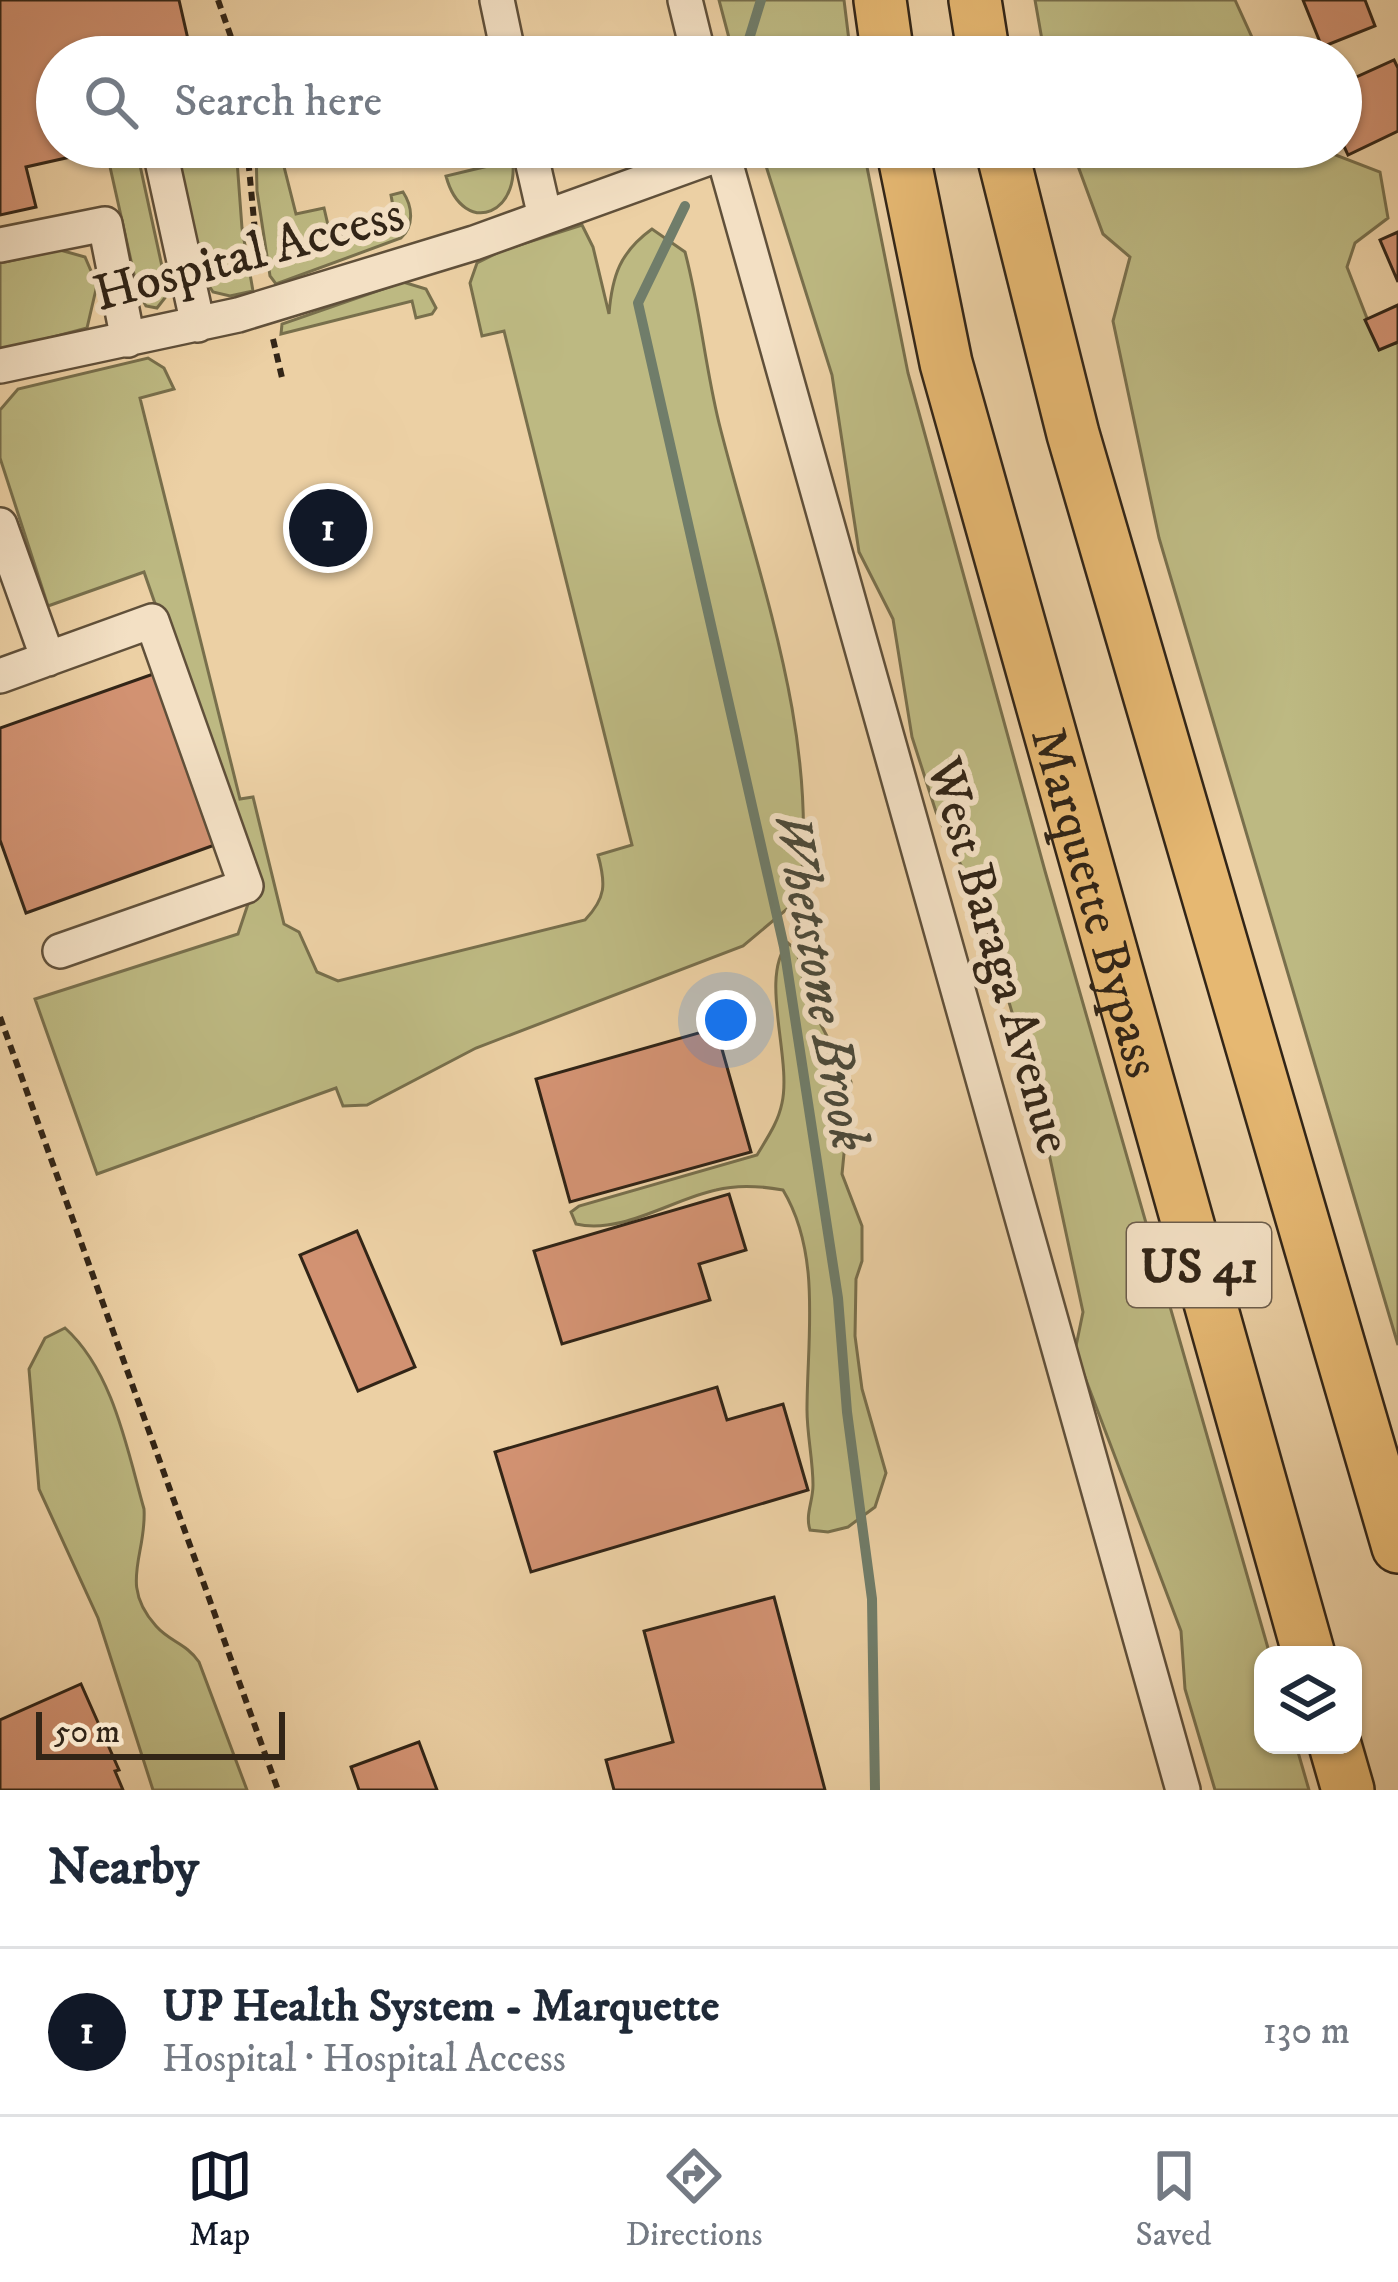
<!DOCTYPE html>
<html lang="en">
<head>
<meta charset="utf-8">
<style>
	:root { --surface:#fff; --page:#f6f6f7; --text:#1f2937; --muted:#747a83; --line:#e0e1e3; --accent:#111827 }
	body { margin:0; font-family:"IM FELL DW Pica",serif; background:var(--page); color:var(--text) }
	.controls { position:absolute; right:36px; bottom:36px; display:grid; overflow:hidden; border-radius:24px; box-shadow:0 3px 9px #0004 }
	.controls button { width:108px; height:108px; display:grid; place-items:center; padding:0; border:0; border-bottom:3px solid var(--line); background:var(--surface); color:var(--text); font:60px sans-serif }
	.scale { position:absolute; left:36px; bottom:30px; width:249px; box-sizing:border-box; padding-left:12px; border:6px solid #322517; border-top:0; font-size:33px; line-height:42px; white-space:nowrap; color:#322517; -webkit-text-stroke:9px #f3e0c4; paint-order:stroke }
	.you { position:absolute; left:726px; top:1020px; width:42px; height:42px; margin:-30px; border:9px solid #fff; border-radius:50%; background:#1a73e8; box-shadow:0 0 0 18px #1a73e833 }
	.badge { display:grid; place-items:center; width:78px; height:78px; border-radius:50%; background:var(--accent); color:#fff; font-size:39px; font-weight:700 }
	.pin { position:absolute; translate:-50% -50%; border:6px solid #fff; box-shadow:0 3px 12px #0006 }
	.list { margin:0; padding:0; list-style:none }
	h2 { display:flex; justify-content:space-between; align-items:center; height:156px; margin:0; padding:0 48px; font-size:51px }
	h2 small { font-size:39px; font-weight:400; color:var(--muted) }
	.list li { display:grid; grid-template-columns:78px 1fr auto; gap:36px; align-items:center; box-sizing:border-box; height:168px; padding:0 48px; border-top:3px solid var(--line) }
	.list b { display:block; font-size:45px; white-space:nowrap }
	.list p { margin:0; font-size:39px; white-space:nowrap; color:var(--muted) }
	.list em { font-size:39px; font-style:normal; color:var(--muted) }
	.icon { flex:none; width:66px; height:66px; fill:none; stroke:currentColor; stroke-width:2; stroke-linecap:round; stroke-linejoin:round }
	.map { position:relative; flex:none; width:1398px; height:1790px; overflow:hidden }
	.search { position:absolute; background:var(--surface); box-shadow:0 3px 9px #0004; left:36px; right:36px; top:36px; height:132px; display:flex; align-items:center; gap:30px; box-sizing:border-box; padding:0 42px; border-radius:66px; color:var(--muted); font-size:45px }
	.sheet { height:324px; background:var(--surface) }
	nav { display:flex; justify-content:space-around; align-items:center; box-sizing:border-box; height:168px; border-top:3px solid var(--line); background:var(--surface); font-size:33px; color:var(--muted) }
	nav a { display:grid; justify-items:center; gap:6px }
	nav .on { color:var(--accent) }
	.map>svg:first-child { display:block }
	.green { fill:#bdb982; stroke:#786f4c; stroke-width:3 }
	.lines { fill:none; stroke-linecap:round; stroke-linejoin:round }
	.stream { stroke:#707d6a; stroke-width:10 }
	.building { fill:#d29272; stroke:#322517; stroke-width:3 }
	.minor-casing { stroke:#60503a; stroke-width:38 }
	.highway-casing { stroke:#322517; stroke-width:56 }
	.path { stroke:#322517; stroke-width:6; stroke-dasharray:9 6; stroke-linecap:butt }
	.minor { stroke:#f3e0c4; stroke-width:33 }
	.highway { stroke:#e6b872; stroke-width:51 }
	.labels { text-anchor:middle; stroke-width:12; stroke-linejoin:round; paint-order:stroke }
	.shield { fill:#f3e0c4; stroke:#6c5d4b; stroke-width:3 }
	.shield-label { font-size:48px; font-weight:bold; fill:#322517 }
	.street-label { font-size:51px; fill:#322517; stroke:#f3e0c4 }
	.water-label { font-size:54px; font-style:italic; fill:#4c4a3a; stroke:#f3e0c4 }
</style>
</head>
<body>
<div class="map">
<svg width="1398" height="1790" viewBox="0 0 1398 1790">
	<rect width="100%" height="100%" fill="#ecd0a4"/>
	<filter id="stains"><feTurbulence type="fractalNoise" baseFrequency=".00167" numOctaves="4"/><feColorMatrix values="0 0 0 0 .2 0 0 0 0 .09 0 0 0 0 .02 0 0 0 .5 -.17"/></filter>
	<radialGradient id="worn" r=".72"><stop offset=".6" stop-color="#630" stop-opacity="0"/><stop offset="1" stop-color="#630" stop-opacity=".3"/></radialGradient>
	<path class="green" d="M719 0H844L851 57H734Z
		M1035 0H1235L1261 57H1045Z
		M136 147 168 294 157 308 146 306 138 292 106 149Z
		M175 147H236L242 228 253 291 230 296 213 292 204 278Z
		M256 147H279L296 214 324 208 331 238 396 223 391 195 403 192C413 207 414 226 401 238L276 284 270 276 257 191Z
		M485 147H510C528 214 463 240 446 176L488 166Z
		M760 147H863L908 373 1045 871 1270 1655H1263V1745H1296L1309 1790H1215L1185 1689 1181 1631 1075 1351 1083 1312 1036 1093 981 908 936 812 912 737 893 619 859 552 832 375Z
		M1071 147H1315L1380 172 1388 218 1355 243 1347 267 1379 349 1398 342V1345L1159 538 1113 321 1130 257 1103 234Z
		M582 225 593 247 609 314C612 276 620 252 652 229L685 252C700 308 705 366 719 423 758 578 821 736 799 899L743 946 476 1048 367 1105 343 1106 336 1088 97 1174 35 999 238 934 248 904 250 876 144 572 48 606 0 458V410L18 389 148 358 164 368 174 389 140 398 240 799 253 797 284 924 299 932 317 972 338 981 585 920C606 898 606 884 598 855L632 845 504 331 482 336 470 283 477 263 501 251Z
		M60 250 85 257 97 285 87 328 0 351V263Z
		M403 282 426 289 436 308 432 314 416 318 412 301 281 334 282 324Z
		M788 943 797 951 807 998 851 1082 842 1174 862 1226V1261L856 1279 855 1336 862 1389 886 1473 875 1507 848 1527 828 1532 810 1530C805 1514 813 1502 813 1485 813 1460 807 1435 807 1410 807 1338 822 1255 783 1190 761 1186 739 1184 716 1190 673 1199 621 1235 576 1224L571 1212 579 1206 757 1155C767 1138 778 1123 782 1103 792 1058 759 977 788 943Z
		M65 1328C113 1371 127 1449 144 1509 147 1555 118 1584 156 1626 170 1642 186 1643 199 1662L247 1790H153L98 1618 39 1489 29 1369 45 1338Z"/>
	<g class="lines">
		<path class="stream" d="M749 39 761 0
			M685 206 638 303 784 947 838 1298 847 1412 872 1599 875 1790"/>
	</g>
	<path class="building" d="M0 0H179L192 57H57V147H115L26 167 36 207 0 215Z
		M1303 0H1365L1375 26 1322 47Z
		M1394 60 1398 68V131L1348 155 1341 140V84Z
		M1398 232V282L1380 240Z
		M1398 305V342L1379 350 1365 320Z
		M159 672 220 843 26 913 0 840V728Z
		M716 1028 751 1152 570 1202 536 1079Z
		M729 1194 746 1250 699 1264 710 1300 562 1344 534 1251Z
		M357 1231 415 1367 358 1391 300 1255Z
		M717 1387 727 1420 783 1404 808 1490 531 1572 495 1452Z
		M774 1597 825 1790H614L606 1760 673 1742 644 1631Z
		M81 1684 119 1770 115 1771 123 1790H0V1720Z
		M419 1742 437 1790H359L351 1767Z"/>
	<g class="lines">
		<g class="minor-casing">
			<path id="minor" d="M497 0 509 57
				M685 0 699 57
				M159 147 198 325
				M529 147 545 217
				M721 147 1183 1790
				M0 245 105 224 128 340
				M0 366 238 315 474 243 723 153
				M0 525 48 659
				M0 676 152 621 246 886 60 951"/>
		</g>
		<g class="highway-casing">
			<g id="highway">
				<path d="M880 0 888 57"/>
				<path d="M975 0 984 57"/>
				<path id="s1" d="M902 147 946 363 1309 1655"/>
				<path d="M1001 147 1073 434 1398 1547"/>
				<path d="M1335 1745 1348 1790"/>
			</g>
		</g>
		<path class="path" d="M218 0 238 57
			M247 147 259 273
			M273 339 283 382
			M0 1017 278 1790"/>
		<use href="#minor" class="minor"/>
		<use href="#highway" class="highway"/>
	</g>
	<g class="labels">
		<rect class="shield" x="1127" y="1223" width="144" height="84" rx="9"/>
		<g class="shield-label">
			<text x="1199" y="1282">US 41</text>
		</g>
		<g class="street-label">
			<text transform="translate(248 252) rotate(-15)" y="18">Hospital Access</text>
			<text dy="18" stroke="none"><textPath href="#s1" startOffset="780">Marquette Bypass</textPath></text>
			<text transform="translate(1001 955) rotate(74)" y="18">West Baraga Avenue</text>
		</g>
		<g class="water-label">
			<text transform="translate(823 981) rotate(80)" y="19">Whetstone Brook</text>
		</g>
	</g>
	<rect width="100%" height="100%" filter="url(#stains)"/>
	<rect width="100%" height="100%" fill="url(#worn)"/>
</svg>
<div class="controls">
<button><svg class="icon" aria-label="layers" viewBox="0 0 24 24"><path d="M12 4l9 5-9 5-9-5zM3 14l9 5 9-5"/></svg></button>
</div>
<div class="scale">50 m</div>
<div class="you"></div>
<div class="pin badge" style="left:328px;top:528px">1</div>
<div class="search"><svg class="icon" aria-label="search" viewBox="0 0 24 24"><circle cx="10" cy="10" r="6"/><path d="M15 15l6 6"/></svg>Search here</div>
</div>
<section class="sheet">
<h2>Nearby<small></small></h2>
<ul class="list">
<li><span class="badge">1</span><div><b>UP Health System - Marquette</b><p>Hospital · Hospital Access</p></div><em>130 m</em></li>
</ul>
</section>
<nav>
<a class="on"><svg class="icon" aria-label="map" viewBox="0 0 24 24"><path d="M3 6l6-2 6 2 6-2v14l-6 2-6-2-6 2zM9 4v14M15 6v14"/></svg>Map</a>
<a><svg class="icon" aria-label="directions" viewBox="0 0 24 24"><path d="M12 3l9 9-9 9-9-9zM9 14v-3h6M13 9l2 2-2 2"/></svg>Directions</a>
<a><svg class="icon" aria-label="saved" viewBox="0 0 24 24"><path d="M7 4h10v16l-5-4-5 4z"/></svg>Saved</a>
</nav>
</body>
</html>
